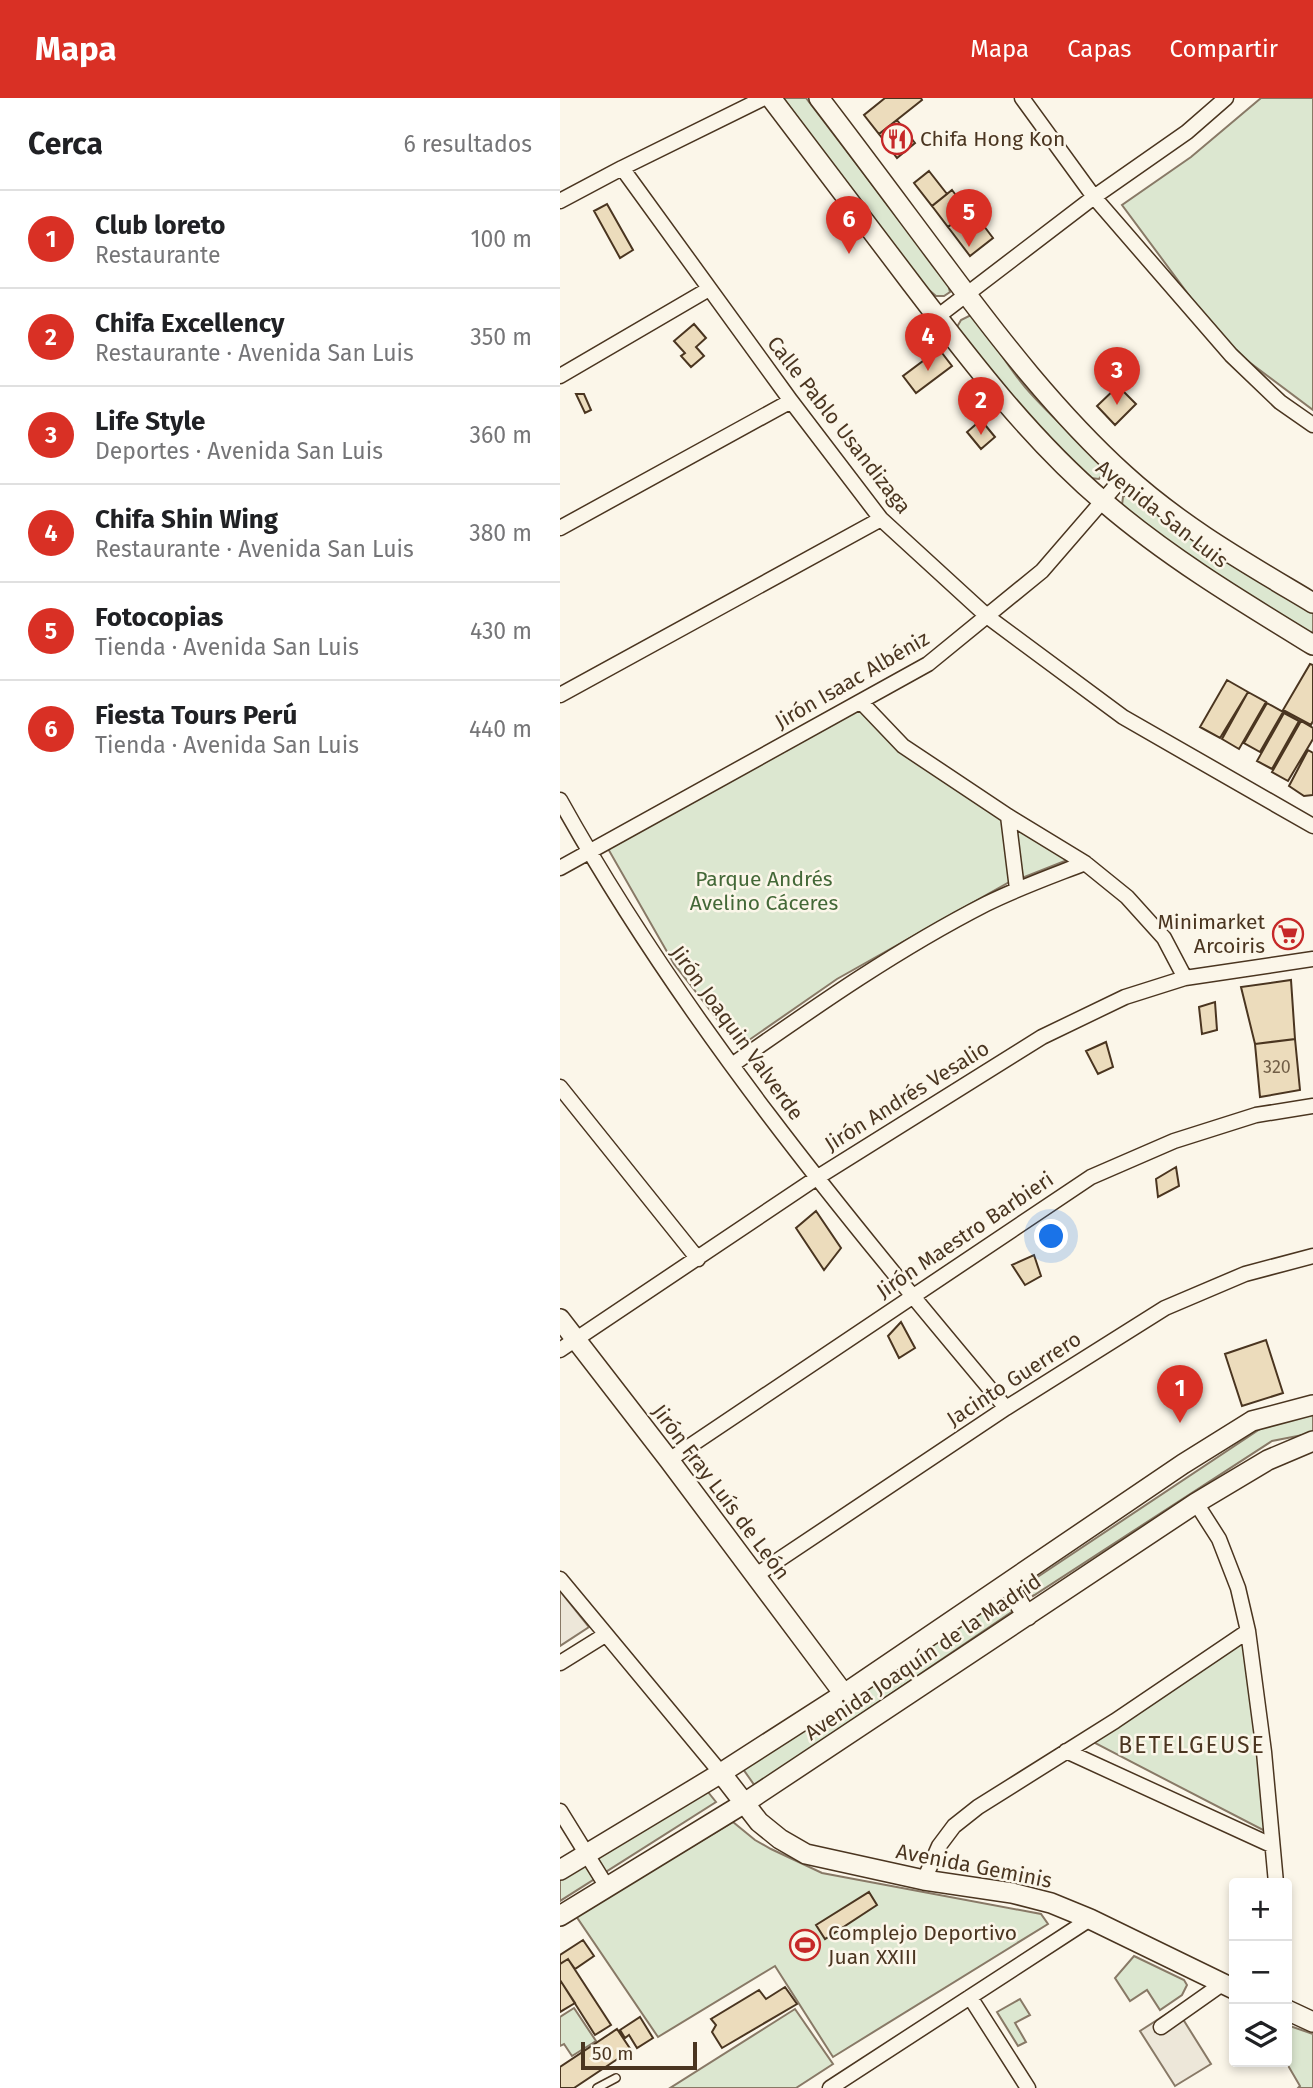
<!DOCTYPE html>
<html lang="es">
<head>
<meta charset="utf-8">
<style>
	:root { --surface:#fff; --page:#f6f6f6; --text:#202124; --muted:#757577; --line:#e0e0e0; --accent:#d93025 }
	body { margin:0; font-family:"Fira Sans",sans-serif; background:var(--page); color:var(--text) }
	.controls { position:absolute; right:21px; bottom:21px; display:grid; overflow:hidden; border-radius:7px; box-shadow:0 4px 10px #0003 }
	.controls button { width:63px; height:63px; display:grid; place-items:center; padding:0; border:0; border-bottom:2px solid var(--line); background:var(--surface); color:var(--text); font:35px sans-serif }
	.scale { position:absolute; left:21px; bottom:18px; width:116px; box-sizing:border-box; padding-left:7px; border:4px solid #4a3520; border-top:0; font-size:19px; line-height:24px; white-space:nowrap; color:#4a3520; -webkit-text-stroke:5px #fbf6e9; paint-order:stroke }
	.you { position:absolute; left:492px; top:1139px; width:24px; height:24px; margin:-18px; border:5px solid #fff; border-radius:50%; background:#1a73e8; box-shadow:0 0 0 10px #1a73e833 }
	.badge { display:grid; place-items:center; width:46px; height:46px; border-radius:50%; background:var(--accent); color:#fff; font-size:23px; font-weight:700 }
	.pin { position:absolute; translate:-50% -58px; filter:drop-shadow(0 2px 4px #0008) }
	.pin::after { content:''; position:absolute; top:37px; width:24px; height:21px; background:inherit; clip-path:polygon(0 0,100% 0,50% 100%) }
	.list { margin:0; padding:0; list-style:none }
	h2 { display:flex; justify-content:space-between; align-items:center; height:91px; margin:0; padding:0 28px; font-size:30px }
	h2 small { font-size:23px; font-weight:400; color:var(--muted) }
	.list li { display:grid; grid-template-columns:46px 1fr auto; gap:21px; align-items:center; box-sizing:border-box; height:98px; padding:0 28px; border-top:2px solid var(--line) }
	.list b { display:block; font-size:26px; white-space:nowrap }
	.list p { margin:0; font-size:23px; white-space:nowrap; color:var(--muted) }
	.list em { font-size:23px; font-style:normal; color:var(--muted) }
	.icon { flex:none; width:38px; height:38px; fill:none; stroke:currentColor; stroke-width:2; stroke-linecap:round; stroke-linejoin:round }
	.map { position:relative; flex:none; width:753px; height:1990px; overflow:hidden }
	header { display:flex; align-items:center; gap:42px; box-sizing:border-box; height:98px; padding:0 35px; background:var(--accent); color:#fff }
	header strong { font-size:33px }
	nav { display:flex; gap:38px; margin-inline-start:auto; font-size:24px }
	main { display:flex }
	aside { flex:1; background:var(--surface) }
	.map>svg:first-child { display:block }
	.green { fill:#dce7d0; stroke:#887966; stroke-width:2 }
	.parking { fill:#ede7d9; stroke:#887966; stroke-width:2 }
	.building { fill:#ecdcbc; stroke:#4a3520; stroke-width:2 }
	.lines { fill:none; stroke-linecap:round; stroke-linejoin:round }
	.lane-casing { stroke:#4a3520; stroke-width:10 }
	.street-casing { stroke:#4a3520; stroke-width:17 }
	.secondary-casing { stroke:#4a3520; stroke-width:22 }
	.lane { stroke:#fbf6e9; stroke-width:7 }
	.street { stroke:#fbf6e9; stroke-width:14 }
	.secondary { stroke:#fbf6e9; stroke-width:19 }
	.labels { text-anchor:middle; stroke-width:5; stroke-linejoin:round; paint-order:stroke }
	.number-label { font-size:18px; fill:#725f47 }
	.poi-label { font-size:21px; fill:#4a3520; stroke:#fbf6e9; text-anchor:start }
	.street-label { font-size:21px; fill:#4a3520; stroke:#fbf6e9 }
	.park-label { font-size:21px; fill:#436837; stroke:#fbf6e9 }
	.neighbourhood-label { font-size:23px; letter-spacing:2px; fill:#4a3520; stroke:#fbf6e9 }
</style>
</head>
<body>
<header>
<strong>Mapa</strong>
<nav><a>Mapa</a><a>Capas</a><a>Compartir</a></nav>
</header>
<main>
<aside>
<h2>Cerca<small>6 resultados</small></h2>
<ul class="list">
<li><span class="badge">1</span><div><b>Club loreto</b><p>Restaurante</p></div><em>100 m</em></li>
<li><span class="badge">2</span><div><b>Chifa Excellency</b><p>Restaurante · Avenida San Luis</p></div><em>350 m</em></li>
<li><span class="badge">3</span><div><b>Life Style</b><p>Deportes · Avenida San Luis</p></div><em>360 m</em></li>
<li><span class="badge">4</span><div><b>Chifa Shin Wing</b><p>Restaurante · Avenida San Luis</p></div><em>380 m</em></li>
<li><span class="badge">5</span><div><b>Fotocopias</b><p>Tienda · Avenida San Luis</p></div><em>430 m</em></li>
<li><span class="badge">6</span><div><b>Fiesta Tours Perú</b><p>Tienda · Avenida San Luis</p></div><em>440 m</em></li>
</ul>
</aside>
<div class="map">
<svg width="753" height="1990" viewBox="0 0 753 1990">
	<rect width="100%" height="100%" fill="#fbf6e9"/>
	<path class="green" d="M223 0H246L388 186 390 194 384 198H376L362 186Z
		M701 0H753V312L677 255 634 204 562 107 631 59Z
		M409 218H413C432 240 446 267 465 289 489 317 517 341 543 367L544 373 539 381 530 380 487 340 400 234 397 229 401 222Z
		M572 394 753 512V538L599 439 562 407 563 399Z
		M300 610 442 721 451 783 277 881 179 949 114 866 47 749Z
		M453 726 515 759 462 780Z
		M753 1317V1335L712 1343 473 1498 467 1486 709 1325Z
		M445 1500 453 1513 195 1688 183 1671Z
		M687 1542 705 1733 533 1644Z
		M144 1689 156 1704 0 1803V1780Z
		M173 1724 195 1742 211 1751 262 1775 481 1816 488 1826 273 1959 215 1868 98 1939 16 1818Z
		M574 1858 624 1882 627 1887 622 1897 600 1912 587 1892 570 1903 555 1880Z
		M460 1901 470 1917 455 1925 466 1944 458 1948 437 1914Z
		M14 1910 36 1943 12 1958 4 1946 0 1948V1919Z
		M235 1911 273 1966 236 1990H110Z
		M727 1927 753 1936V1990H738L740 1988 726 1964Z"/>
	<path class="parking" d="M0 1493 29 1529 0 1548Z
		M616 1910 651 1966 615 1988 580 1933Z"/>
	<path class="building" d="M325 0H361L362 2 319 36 304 17Z
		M337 22 355 45 337 60 319 36Z
		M369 73 387 96 372 108 354 85Z
		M392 92 408 113 388 129 372 108Z
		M47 106 73 152 60 160 34 113Z
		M411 111 433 140 410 158 388 129Z
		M134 226 146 240 136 249 144 258 131 269 121 258 125 255 114 243Z
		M379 251 392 268 356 295 343 278Z
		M558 288 576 306 555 327 537 308Z
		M16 296H24L31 312 25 315Z
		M421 322 435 339 421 351 407 334Z
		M750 566 753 567V623L751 627 723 612Z
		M667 582 688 594 660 640 640 629Z
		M688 594 706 604 679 651 662 641Z
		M707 605 723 614 700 654 684 645Z
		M724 615 739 623 712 671 697 663Z
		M741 623 753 630V641L728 683 712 674Z
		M748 652 753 655V697L744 698 729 688Z
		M731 882 735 941 695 946 681 889Z
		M655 904 657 932 642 936 639 909Z
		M735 941 740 992 700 999 695 946Z
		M546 944 553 969 538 976 526 953Z
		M616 1069 619 1088 598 1099 596 1081Z
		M256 1113 281 1150 264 1172 236 1130Z
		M474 1157 481 1178 465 1187 452 1167Z
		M341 1224 355 1250 339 1260 328 1238Z
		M706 1242 723 1295 682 1308 665 1256Z
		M309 1794 317 1807 265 1841 256 1827Z
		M23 1842 34 1858 15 1871 8 1861 0 1866V1857Z
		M8 1861 51 1927 35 1937 0 1882V1866Z
		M0 1882 15 1905 0 1914Z
		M225 1889 237 1906 162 1950 152 1934 156 1927 151 1921 199 1892 206 1901Z
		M80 1919 93 1940 77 1950 69 1937 65 1940 60 1932Z
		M57 1931 71 1952 14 1990H0V1969Z"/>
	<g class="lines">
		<g class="lane-casing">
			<path id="lane" d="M37 1990 56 1980"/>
		</g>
		<g class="street-casing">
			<path id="street" d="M462 0 534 99 671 257 720 304 753 327
				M62 70 231 303 321 421 428 519 563 619 753 728
				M0 103 62 70 204 0
				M377 219 534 99 627 34 666 0
				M0 278 149 191
				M0 430 231 303
				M0 597 321 421
				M301 604 343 648 448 718 525 765 567 799 604 840 625 880
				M0 702C122 922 285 1118 446 1310
				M448 718 457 791
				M0 770 368 566 482 473 565 377
				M172 967C255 909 336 852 426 806 458 790 492 778 525 765
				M0 989 138 1161
				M0 1252 258 1079 482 939 565 899 625 880 753 861
				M109 1362 531 1079 614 1043 696 1017 753 1008
				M636 1405 659 1441 678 1490 688 1533 704 1654 716 1785
				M196 1477 446 1310 605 1210 685 1176 753 1158
				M0 1481 161 1675
				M0 1565 45 1537
				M506 1653 711 1747
				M0 1713 47 1789
				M364 1782 379 1748 394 1728 418 1709 555 1623 688 1533
				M410 1899 468 1990
				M601 1929 662 1886
				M270 1990 530 1821"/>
		</g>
		<g class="secondary-casing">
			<path id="secondary" d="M211 0C258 62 305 124 352 186 410 262 470 341 544 404 608 459 681 503 753 547
				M259 0C302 56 344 113 386 169 441 243 497 315 565 377 622 429 688 466 753 505
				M0 1221 109 1362 284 1596
				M447 1486 467 1518
				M161 1675 199 1724 220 1741 246 1756 364 1782 452 1795 491 1805 530 1821 674 1891
				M0 1772 161 1675 284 1596 623 1366 692 1323 753 1307
				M0 1818 183 1706 636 1405 708 1362 753 1343
				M727 1912 753 1924"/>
		</g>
		<use href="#lane" class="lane"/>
		<use href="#street" class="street"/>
		<use href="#secondary" class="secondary"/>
	</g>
	<defs>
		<g id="restaurant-ring" transform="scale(1.575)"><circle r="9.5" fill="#fbf6e9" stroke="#c62828" stroke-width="1.5"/><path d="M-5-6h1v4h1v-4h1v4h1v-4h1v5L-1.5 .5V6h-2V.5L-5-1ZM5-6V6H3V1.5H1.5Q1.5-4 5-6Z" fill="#c62828"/></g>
		<g id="supermarket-ring" transform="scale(1.575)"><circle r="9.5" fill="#fbf6e9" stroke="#c62828" stroke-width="1.5"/><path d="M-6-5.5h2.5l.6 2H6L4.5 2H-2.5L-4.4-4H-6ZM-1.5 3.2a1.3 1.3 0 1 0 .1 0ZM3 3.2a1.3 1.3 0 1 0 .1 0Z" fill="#c62828"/></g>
		<g id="stadium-ring" transform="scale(1.575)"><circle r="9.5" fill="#fbf6e9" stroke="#c62828" stroke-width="1.5"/><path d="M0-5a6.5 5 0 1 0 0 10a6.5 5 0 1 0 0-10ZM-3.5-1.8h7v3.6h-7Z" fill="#c62828"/></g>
	</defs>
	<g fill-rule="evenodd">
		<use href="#restaurant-ring" x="337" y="41"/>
		<use href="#supermarket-ring" x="728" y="836"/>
		<use href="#stadium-ring" x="245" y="1847"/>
	</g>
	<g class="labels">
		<g class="number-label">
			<text x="717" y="975">320</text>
		</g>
		<g class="poi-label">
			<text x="360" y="48">Chifa Hong Kon</text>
			<text x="705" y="831" text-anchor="end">Minimarket<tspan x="705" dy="24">Arcoiris</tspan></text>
			<text x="268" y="1842">Complejo Deportivo<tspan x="268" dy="24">Juan XXIII</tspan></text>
		</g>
		<g class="street-label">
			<text transform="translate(279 327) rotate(52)" y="7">Calle Pablo Usandizaga</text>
			<text transform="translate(602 416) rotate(38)" y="7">Avenida San Luis</text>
			<text transform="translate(292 582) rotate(-30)" y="7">Jirón Isaac Albéniz</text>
			<text transform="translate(177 935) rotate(54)" y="7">Jirón Joaquin Valverde</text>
			<text transform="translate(347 998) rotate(-32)" y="7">Jirón Andrés Vesalio</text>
			<text transform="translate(405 1137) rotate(-34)" y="7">Jirón Maestro Barbieri</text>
			<text transform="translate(454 1281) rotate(-33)" y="7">Jacinto Guerrero</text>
			<text transform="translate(161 1394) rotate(53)" y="7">Jirón Fray Luís de León</text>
			<text transform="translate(363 1559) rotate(-34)" y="7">Avenida Joaquín de la Madrid</text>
			<text transform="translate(414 1768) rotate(11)" y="7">Avenida Geminis</text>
		</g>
		<g class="park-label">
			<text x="204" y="788">Parque Andrés<tspan x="204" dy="24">Avelino Cáceres</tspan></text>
		</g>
		<g class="neighbourhood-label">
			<text x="632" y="1655">BETELGEUSE</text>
		</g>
	</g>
</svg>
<div class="controls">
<button>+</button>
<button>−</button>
<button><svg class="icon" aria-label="layers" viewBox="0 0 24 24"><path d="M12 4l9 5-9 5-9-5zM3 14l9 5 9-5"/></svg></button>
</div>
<div class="scale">50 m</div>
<div class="you"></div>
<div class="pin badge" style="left:620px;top:1325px">1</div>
<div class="pin badge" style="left:421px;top:337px">2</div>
<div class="pin badge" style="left:557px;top:307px">3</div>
<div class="pin badge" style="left:368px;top:273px">4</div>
<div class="pin badge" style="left:409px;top:149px">5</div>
<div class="pin badge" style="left:289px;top:156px">6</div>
</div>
</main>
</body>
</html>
